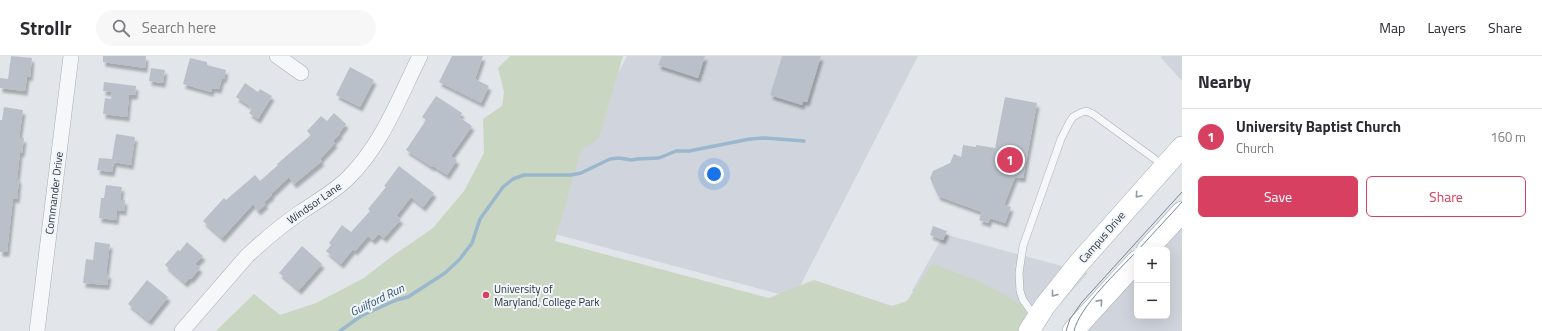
<!DOCTYPE html>
<html lang="en">
<head>
<meta charset="utf-8">
<style>
	:root { --surface:#fff; --page:#f7f7f7; --text:#2b2b33; --muted:#7c7c81; --line:#e1e1e2; --accent:#d74061 }
	body { margin:0; font-family:"Titillium Web",sans-serif; background:var(--page); color:var(--text) }
	.controls { position:absolute; right:12px; bottom:12px; display:grid; overflow:hidden; border-radius:6px; box-shadow:0 4px 16px #0002 }
	.controls button { width:36px; height:36px; display:grid; place-items:center; padding:0; border:0; border-bottom:1px solid var(--line); background:var(--surface); color:var(--text); font:20px sans-serif }
	.you { position:absolute; left:714px; top:118px; width:14px; height:14px; margin:-10px; border:3px solid #fff; border-radius:50%; background:#1a73e8; box-shadow:0 0 0 6px #1a73e833 }
	.badge { display:grid; place-items:center; width:26px; height:26px; border-radius:50%; background:var(--accent); color:#fff; font-size:13px; font-weight:700 }
	.pin { position:absolute; translate:-50% -50%; border:2px solid #fff; box-shadow:0 1px 4px #0006 }
	.list { margin:0; padding:0; list-style:none }
	h2 { display:flex; justify-content:space-between; align-items:center; height:52px; margin:0; padding:0 16px; font-size:17px }
	h2 small { font-size:13px; font-weight:400; color:var(--muted) }
	.list li { display:grid; grid-template-columns:26px 1fr auto; gap:12px; align-items:center; box-sizing:border-box; height:56px; padding:0 16px; border-top:1px solid var(--line) }
	.list b { display:block; font-size:15px; white-space:nowrap }
	.list p { margin:0; font-size:13px; white-space:nowrap; color:var(--muted) }
	.list em { font-size:13px; font-style:normal; color:var(--muted) }
	.actions { display:flex; gap:8px; padding:12px 16px }
	.actions a { flex:1; padding:9px 0; border:1px solid var(--accent); border-radius:6px; text-align:center; font-size:14px; color:var(--accent) }
	.actions .main { background:var(--accent); color:#fff }
	.icon { flex:none; width:22px; height:22px; fill:none; stroke:currentColor; stroke-width:2; stroke-linecap:round; stroke-linejoin:round }
	.map { position:relative; flex:none; width:1182px; height:275px; overflow:hidden }
	header { display:flex; align-items:center; gap:24px; box-sizing:border-box; height:56px; padding:0 20px; background:var(--surface); border-bottom:1px solid var(--line) }
	header strong { font-size:19px }
	nav { display:flex; gap:22px; margin-inline-start:auto; font-size:14px }
	.search { width:280px; height:36px; background:var(--page); display:flex; align-items:center; gap:10px; box-sizing:border-box; padding:0 14px; border-radius:22px; color:var(--muted); font-size:15px }
	main { display:flex }
	aside { flex:1; background:var(--surface) }
	.map>svg:first-child { display:block }
	.built { fill:#d0d5dd }
	.green { fill:#c9d6c2 }
	.lines { fill:none; stroke-linecap:round; stroke-linejoin:round }
	.stream { stroke:#9bb7cd; stroke-width:3.5 }
	.building { fill:#b9c0c9; filter:url(#shadow) }
	.lane-casing { stroke:#a7adb6; stroke-width:8 }
	.street-casing { stroke:#a7adb6; stroke-width:16 }
	.secondary-casing { stroke:#a7adb6; stroke-width:22 }
	.lane { stroke:#f5f7f9; stroke-width:7 }
	.street { stroke:#f5f7f9; stroke-width:15 }
	.secondary { stroke:#fff; stroke-width:21 }
	.tram { stroke:#7a8796; stroke-width:1 }
	.oneway { stroke:#949aa2 }
	.poi-dot { fill:#d74061; stroke:#f2f5f8; stroke-width:1.5 }
	.labels { text-anchor:middle; stroke-width:4; stroke-linejoin:round; paint-order:stroke }
	.street-label { font-size:11px; fill:#293544; stroke:#f2f5f8 }
	.poi-label { font-size:11px; fill:#293544; stroke:#f2f5f8; text-anchor:start }
	.water-label { font-size:12px; font-style:italic; fill:#30577b; stroke:#f2f5f8 }
</style>
</head>
<body>
<header>
<strong>Strollr</strong>
<div class="search"><svg class="icon" aria-label="search" viewBox="0 0 24 24"><circle cx="10" cy="10" r="6"/><path d="M15 15l6 6"/></svg>Search here</div>
<nav><a>Map</a><a>Layers</a><a>Share</a></nav>
</header>
<main>
<div class="map">
<svg width="1182" height="275" viewBox="0 0 1182 275">
	<defs>
		<filter id="shadow"><feDropShadow dx="2.5" dy="4.5" stdDeviation="1" flood-color="#0004"/></filter>
	</defs>
	<rect width="100%" height="100%" fill="#e2e6eb"/>
	<path class="built" d="M627 0H918L794 242 536 173Z
		M1162 0H1182V25L1161 2Z
		M1182 166V275H1083L1137 216V260H1167V194H1157Z
		M944 178 1010 196 1088 217 1036 275H957L912 235Z"/>
	<path class="green" d="M510 0H623L599 82 581 94 555 185 769 242 814 224 892 250 907 245 932 208 979 225 1044 261 1031 275H216L254 238 280 259 316 247 364 222 391 201 433 172 464 135 484 97 483 63 502 50 504 36 498 12Z"/>
	<g class="lines">
		<path class="stream" d="M340 275 361 260 396 244 408 241 445 217 460 203 472 187 480 163 503 131 513 123 524 119H571L581 117 610 103 619 102 632 104 637 103 659 102 676 95H689L750 83 765 82 804 85"/>
	</g>
	<path class="building" d="M11 0 32 2 30 21 27 20 25 35 0 32V22L8 23Z
		M103 0H146L145 12 103 6Z
		M452 0H483L475 23 489 30 481 47 439 26Z
		M662 0H705L698 22 658 9Z
		M782 0H821L807 46 803 45 802 49 770 39Z
		M190 2 207 6V9L226 14 224 23 222 22 219 33 212 32 211 36 183 28Z
		M350 11 374 24 360 51 336 39Z
		M151 12 165 14 163 27 149 25Z
		M104 26 136 30 135 39H129L127 61 103 58 105 42 111 43 112 36 103 35Z
		M245 27 258 36 260 33 272 40 258 63 249 57 252 53 249 51 250 50 236 41Z
		M436 40 462 57 459 61 472 70 451 100 457 104 447 119 433 110 432 111 406 94 426 64 422 61Z
		M1005 41 1037 47 1023 122 1015 121 1004 149 1011 151 1005 167 990 162 988 167 979 164 982 156 938 140 930 122 933 115 950 107 954 98 961 101 963 89 976 91V89L995 92Z
		M4 51 23 54 19 82H24L22 97 20 96 17 123H19L17 143 13 142 7 196H0V64H2Z
		M334 57 346 68 339 77 340 78 333 85 335 87 320 103 322 105 294 128 289 121 271 138 272 139 264 146 266 148 258 155 253 148 222 182 203 165 224 142 226 144 255 119 260 125 278 109 277 108 311 79 307 75 321 60 327 65Z
		M116 78 135 81 131 109 114 106 112 116 97 114 99 102 112 103Z
		M399 110 434 137 423 151 411 141 396 160 401 163 384 182 379 178 373 184 368 180 355 195 353 193 341 208 326 195 331 189 329 187 342 169 351 176 370 155 368 153 386 131 384 130Z
		M106 129 122 131 120 144H125L124 155 117 154 116 164 99 162 101 142H104Z
		M933 170 947 175 943 184 930 179Z
		M95 186 110 188 106 218H109L107 229 83 227 86 203 93 204Z
		M187 186 203 200 195 208 200 212 191 223 190 222 185 227 165 209 178 194 180 195Z
		M302 190 322 208 299 234 279 217Z
		M147 224 168 241 149 265 128 248Z"/>
	<g class="lines">
		<g class="lane-casing">
			<path id="lane" d="M1035 261 1023 244 1020 235 1019 217 1023 190 1061 83 1069 67 1073 61 1080 57 1086 55 1093 58 1163 109"/>
		</g>
		<g class="street-casing">
			<path id="street" d="M277 0 301 17
				M37 275 71 0
				M182 275 247 200C264 184 282 169 301 156 317 145 334 136 348 122 382 89 399 42 420 0"/>
		</g>
		<g class="secondary-casing">
			<path id="secondary" d="M1147 194 1182 156
				M1029 275 1044 251 1079 207 1182 91
				M1073 275 1137 205"/>
		</g>
		<use href="#lane" class="lane"/>
		<use href="#street" class="street"/>
		<use href="#secondary" class="secondary"/>
		<path class="tram" d="M1138 194 1182 146
			M1066 275 1070 263 1082 246 1182 136
			M1074 275C1079 251 1119 214 1137 195"/>
	</g>
	<defs><path id="oneway-chevron" d="M-2-3.5L2.5 0L-2 3.5" fill="none" stroke-width="1.6" stroke-linecap="round" stroke-linejoin="round"/></defs>
	<g class="oneway">
		<use href="#oneway-chevron" transform="translate(1138 139) rotate(131)"/>
		<use href="#oneway-chevron" transform="translate(1054 238) rotate(128)"/>
		<use href="#oneway-chevron" transform="translate(1100 246) rotate(-48)"/>
	</g>
	<circle class="poi-dot" cx="486" cy="239" r="4"/>
	<g class="labels">
		<g class="street-label">
			<text transform="translate(54 137) rotate(-83)" y="4">Commander Drive</text>
			<text transform="translate(314 147) rotate(-35)" y="4">Windsor Lane</text>
			<text transform="translate(1102 181) rotate(-49)" y="4">Campus Drive</text>
		</g>
		<g class="poi-label">
			<text x="494" y="237">University of<tspan x="494" dy="13">Maryland, College Park</tspan></text>
		</g>
		<g class="water-label">
			<text transform="translate(377 244) rotate(-26)" y="4">Guilford Run</text>
		</g>
	</g>
</svg>
<div class="controls">
<button>+</button>
<button>−</button>
</div>
<div class="you"></div>
<div class="pin badge" style="left:1010px;top:104px">1</div>
</div>
<aside>
<h2>Nearby<small></small></h2>
<ul class="list">
<li><span class="badge">1</span><div><b>University Baptist Church</b><p>Church</p></div><em>160 m</em></li>
</ul>
<div class="actions"><a class="main">Save</a><a>Share</a></div>
</aside>
</main>
</body>
</html>
